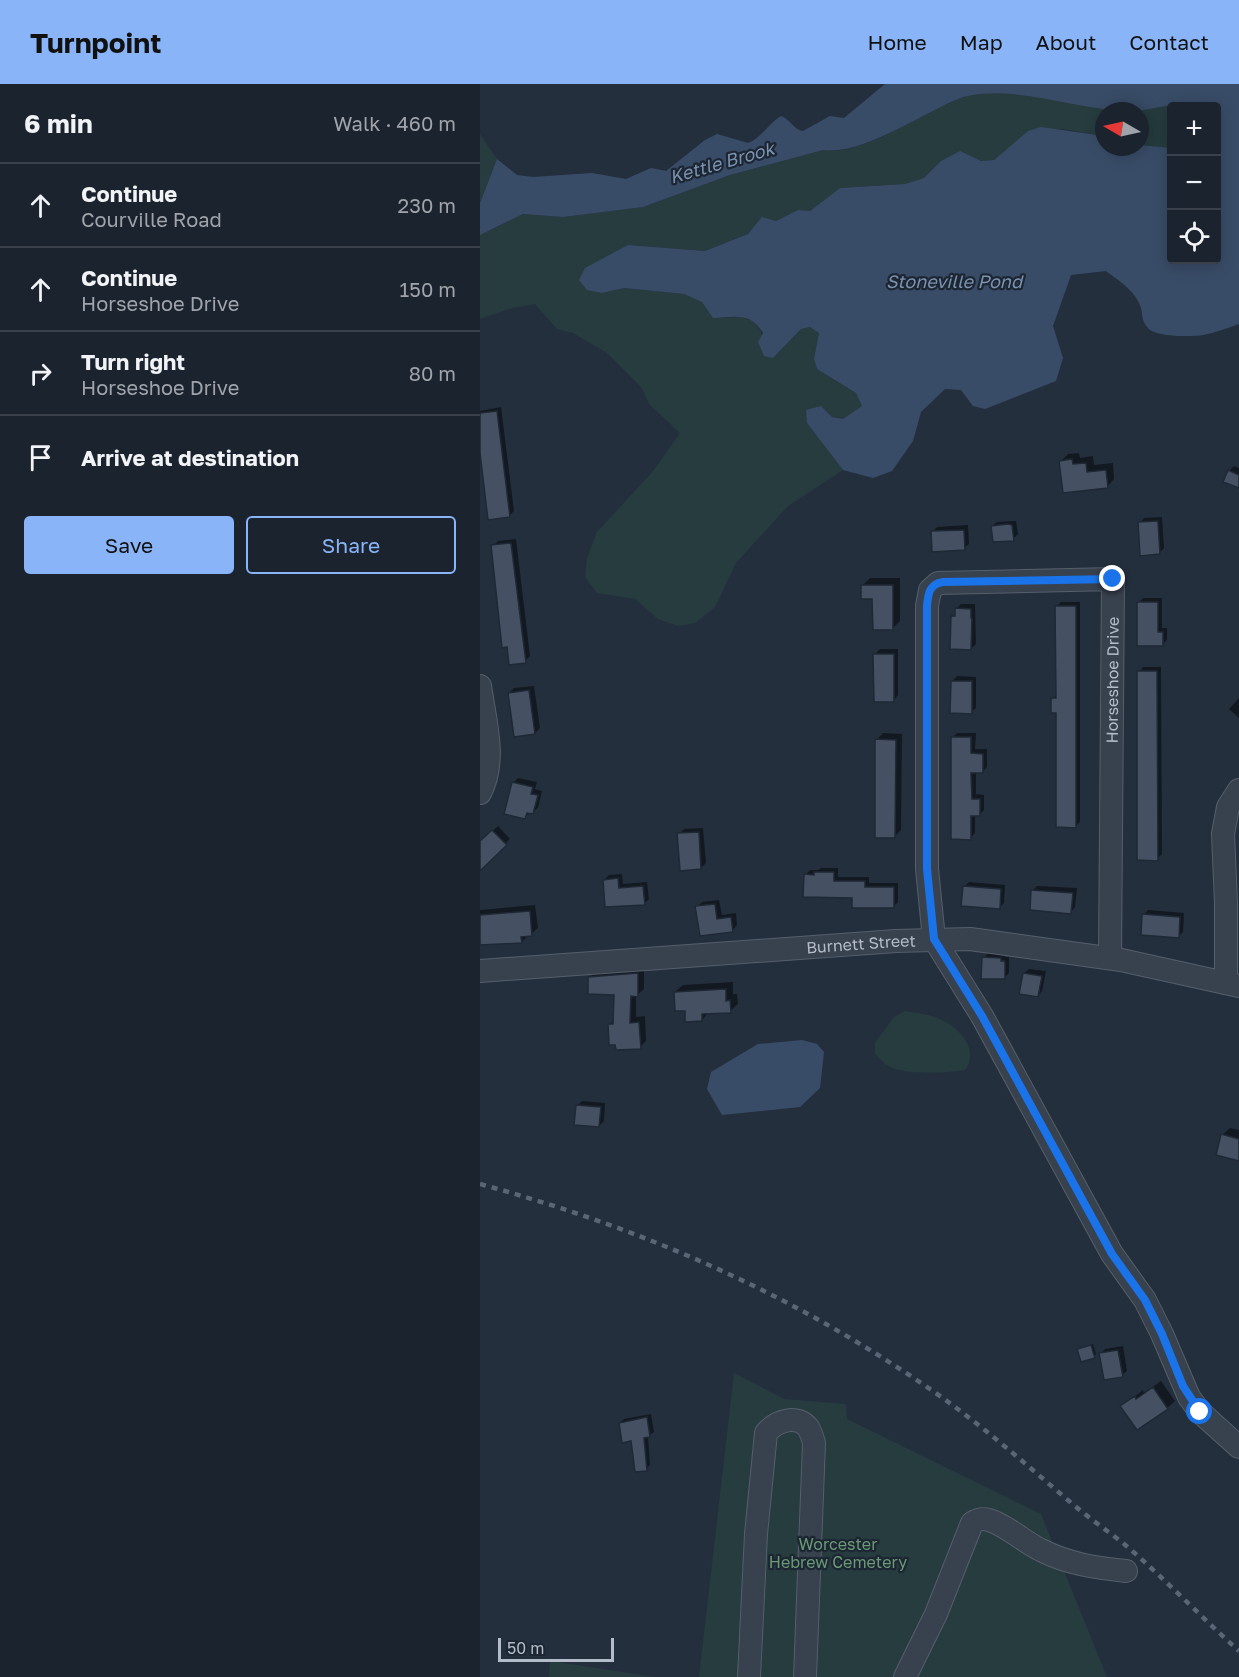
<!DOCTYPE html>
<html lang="en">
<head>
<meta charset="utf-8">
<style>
	:root { --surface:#1b232e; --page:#282f3a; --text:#f1f3f6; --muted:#a0a4aa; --line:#39404a; --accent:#8ab4f8 }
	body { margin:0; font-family:"Golos Text",sans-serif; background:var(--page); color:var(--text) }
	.controls { position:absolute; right:18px; top:18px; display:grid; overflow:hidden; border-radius:6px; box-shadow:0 3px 15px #0003 }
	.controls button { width:54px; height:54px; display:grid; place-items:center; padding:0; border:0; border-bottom:2px solid var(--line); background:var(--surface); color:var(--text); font:30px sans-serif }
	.compass { position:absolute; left:615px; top:18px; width:54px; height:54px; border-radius:50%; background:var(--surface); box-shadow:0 3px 15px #0003; rotate:279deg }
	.scale { position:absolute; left:18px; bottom:15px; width:116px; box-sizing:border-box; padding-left:6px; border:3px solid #b4bcc9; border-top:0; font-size:16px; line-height:21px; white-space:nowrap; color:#b4bcc9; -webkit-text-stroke:4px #1d2633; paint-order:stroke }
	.stop { position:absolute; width:18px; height:18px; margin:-14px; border:4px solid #1a73e8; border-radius:50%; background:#fff }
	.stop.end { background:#1a73e8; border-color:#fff; box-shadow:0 2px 6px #0008 }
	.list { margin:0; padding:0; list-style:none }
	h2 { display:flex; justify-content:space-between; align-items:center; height:78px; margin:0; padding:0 24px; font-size:26px }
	h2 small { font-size:20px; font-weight:400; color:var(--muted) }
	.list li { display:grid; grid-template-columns:39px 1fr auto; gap:18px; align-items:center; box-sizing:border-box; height:84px; padding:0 24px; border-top:2px solid var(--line) }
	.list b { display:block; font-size:22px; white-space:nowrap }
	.list p { margin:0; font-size:20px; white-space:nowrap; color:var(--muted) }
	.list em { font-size:20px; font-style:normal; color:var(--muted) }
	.actions { display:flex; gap:12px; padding:18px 24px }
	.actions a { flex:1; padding:14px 0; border:2px solid var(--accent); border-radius:6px; text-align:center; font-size:21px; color:var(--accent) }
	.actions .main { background:var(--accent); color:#111 }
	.icon { flex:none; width:33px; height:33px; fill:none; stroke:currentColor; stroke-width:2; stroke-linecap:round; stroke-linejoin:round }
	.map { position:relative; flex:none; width:759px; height:1593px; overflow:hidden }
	header { display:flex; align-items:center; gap:36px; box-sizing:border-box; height:84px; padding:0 30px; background:var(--accent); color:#111 }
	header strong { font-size:28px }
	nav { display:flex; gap:33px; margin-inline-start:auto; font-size:21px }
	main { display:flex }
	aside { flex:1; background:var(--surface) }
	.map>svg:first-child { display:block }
	.green { fill:#263c3f }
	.water { fill:#394c67 }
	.shadow { fill:#0007 }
	.building { fill:#455162; stroke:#1f2835; stroke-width:1.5 }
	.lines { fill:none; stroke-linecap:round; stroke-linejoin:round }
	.minor-casing { stroke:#565f6c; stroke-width:24 }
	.minor { stroke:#38414e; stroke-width:22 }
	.rail { stroke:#5a6575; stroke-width:4.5; stroke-dasharray:6 6; stroke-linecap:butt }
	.route { stroke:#1a73e8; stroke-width:8 }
	.labels { text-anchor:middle; stroke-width:4.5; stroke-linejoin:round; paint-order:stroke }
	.street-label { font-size:16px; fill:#b4bcc9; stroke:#1d2633 }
	.park-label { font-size:16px; fill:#6b9a76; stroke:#1d2633 }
	.water-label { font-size:18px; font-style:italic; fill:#7c92b1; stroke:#1d2633 }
</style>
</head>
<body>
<header>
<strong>Turnpoint</strong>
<nav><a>Home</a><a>Map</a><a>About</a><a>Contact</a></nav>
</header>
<main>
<aside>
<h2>6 min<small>Walk · 460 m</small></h2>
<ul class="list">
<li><svg class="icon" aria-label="ahead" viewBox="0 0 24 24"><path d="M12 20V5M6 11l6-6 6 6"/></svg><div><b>Continue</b><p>Courville Road</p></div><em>230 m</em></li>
<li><svg class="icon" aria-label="ahead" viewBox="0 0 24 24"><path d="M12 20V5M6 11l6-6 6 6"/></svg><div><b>Continue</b><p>Horseshoe Drive</p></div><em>150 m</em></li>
<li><svg class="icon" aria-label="right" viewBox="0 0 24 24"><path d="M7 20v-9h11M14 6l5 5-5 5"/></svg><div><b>Turn right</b><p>Horseshoe Drive</p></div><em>80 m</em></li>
<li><svg class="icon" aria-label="arrive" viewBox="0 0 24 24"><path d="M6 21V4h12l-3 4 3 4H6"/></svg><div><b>Arrive at destination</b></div></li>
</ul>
<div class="actions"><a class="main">Save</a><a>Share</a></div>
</aside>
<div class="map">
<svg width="759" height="1593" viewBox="0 0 759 1593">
	<rect width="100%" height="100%" fill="#242f3e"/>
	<path class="green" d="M529 6 614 22 706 20 723 22H692L691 64 660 61V27H624V52L582 45 548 47 514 76 501 77 480 68 461 77 444 94 425 100 360 104 330 127 318 126 296 137 282 134 268 150 225 167 148 161 122 209 144 204 204 210 222 218 234 234 262 233 276 238 293 274 321 245 330 243 339 249 334 275 337 285 376 309 382 322 363 335 352 333 341 322 327 339 363 386 308 422 256 479 235 523 215 539 198 542 178 535 155 515 117 509 105 493 107 474 117 448 174 386 200 349 170 321 161 303 127 269 93 249 77 245 55 220 32 224 0 235V151L43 130 83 133 163 123 250 91 343 66C383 73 445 26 483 13 497 8 514 8 529 6Z
		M0 50 17 75 0 119Z
		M425 927C436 929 448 930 458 934 477 942 501 964 485 986 467 989 421 992 405 980 402 977 398 973 395 970V959L414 933Z
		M254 1289 304 1315 366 1320 367 1335 561 1430 627 1593H219Z
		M70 1577 175 1593H69Z"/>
	<path class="water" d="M405 0H759V240C747 244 735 249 723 251 712 253 677 253 669 245 661 237 663 232 661 224 657 208 638 196 626 187L591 191 573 242 583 274 576 297 505 325 493 322 481 306 465 305 441 328 433 357 412 387 393 394 363 386 327 339 326 326 341 322 352 333 363 335 382 322 376 309 337 285 334 275 339 249 330 243 321 245 293 274 284 272 278 258 283 249C271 228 255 233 233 234L222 218 204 210 144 204 122 209 107 206 99 196 105 184 148 161 225 167 268 150 282 133 296 137 318 126 330 127 360 104 425 100 444 94 461 77 480 67 501 77 514 76 548 47 561 43 624 52V63H660V61L691 64 692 176H736V22C726 22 715 20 705 20 686 20 668 27 650 27 594 26 538 0 483 13 445 27 383 72 343 66L250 91 163 123 83 133 43 130 0 151V119L17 75 37 91 53 93 112 89 146 95 171 84 186 87 225 56 237 50 268 59C281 54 288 40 301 32 310 35 314 46 323 47L350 32 364 34Z
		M322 956 337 960 344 968 340 1004 320 1023 242 1031 227 1005 231 988 278 960Z"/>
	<path class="shadow" d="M21 323 34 427 29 432 0 359V327Z
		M599 369 600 374 613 372 614 381 633 379 634 395 627 403 581 377 588 370Z
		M754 382 759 384V403L749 387Z
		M682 433 684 464 679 469 660 439 664 434Z
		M536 437 538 450 533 455 512 442 517 438Z
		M488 441 489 460 484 464 452 448 457 443Z
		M36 455 50 572 45 577 13 462 18 457Z
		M390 494H420V537L413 544 394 514 382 502Z
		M663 514H682V544H687V556L682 561 658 519Z
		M581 518H600V738L596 742 578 627 572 615 578 610 576 523Z
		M481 520H495L496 560 491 565 473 533 476 530V525Z
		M400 565H418V611L414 616 395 570Z
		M663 583H681L682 770 677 775 659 588Z
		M477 592 496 593V624L491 628 472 597Z
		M54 602 60 644 55 649 29 609 34 604Z
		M759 614V634L749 625Z
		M403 649 422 650 421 746 415 752 396 656Z
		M477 649H496L495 665H507V683L502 688H496V710L504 711V726L499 731H495V749L490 754 472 654Z
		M38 694 57 698 55 705 62 707 58 724 45 733 34 698Z
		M18 742 30 755 0 785V759Z
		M223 744 226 779 221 784 199 750 204 745Z
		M341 784H358V793H389V799H418V818L413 823 374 813 325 791 330 786H338Z
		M142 790 143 800 167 798 169 815 164 820 124 796 129 791Z
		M489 798 525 801 524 819 519 824 485 802Z
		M557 802 597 804 595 823 591 828 553 806Z
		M239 816 242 831 256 829 257 841 253 846 217 823 222 818Z
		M55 821 58 844 41 858 0 859V826Z
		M668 826 704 829 703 848 698 853 663 831Z
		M508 869 525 870V873H529V889L524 894 504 874Z
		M164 883V905L156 912V933L165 932 166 957 160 963 129 941 135 935V909L110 893 116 887Z
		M549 885 566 887 562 907 558 912 544 889Z
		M253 898V910H257L258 920 250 927 229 928 222 936 206 925 195 908 203 901Z
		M102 1017 125 1019 124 1037 119 1042 98 1021Z
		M750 1044 759 1046V1075L742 1051Z
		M613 1260 616 1270 614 1272 598 1265Z
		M643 1262 647 1287 642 1291 621 1270 625 1265Z
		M681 1297 695 1317 687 1324 642 1323 663 1306 664 1309Z
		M171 1330 174 1348 168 1352 170 1381 166 1385 153 1355 140 1339 144 1335Z"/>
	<path class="building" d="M17 327 30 433 8 436 0 369V329Z
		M592 375 593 380 606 379 607 388 626 386 628 404 583 409 579 377Z
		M748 386 759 391V404L743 398Z
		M678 437 680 470 660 472 658 438Z
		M528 440 532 441 534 457 513 458 511 442Z
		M484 446 485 466 452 468 451 447Z
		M31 459 46 579 29 581 27 563 22 564 11 461Z
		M381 501H413V546H393L392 515H381Z
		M657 518H678V548H683V562H657Z
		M575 522H596V744L576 743V629H571V614H576Z
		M475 524 491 525V534H492L491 566 470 565 471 532H475Z
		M393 570H414V618H394Z
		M657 587H677L678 777 657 776Z
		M471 597H492V630L470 629Z
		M49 606 55 650 34 653 28 609Z
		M471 653H491V669L503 670V689H491L492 715H500V732H491V756L471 755Z
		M395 655 416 656 415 754H395Z
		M32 698 53 703 51 710 58 711 53 730 47 729 45 735 24 730Z
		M12 746 27 761 0 787V757Z
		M219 748 221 785 200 787 197 749Z
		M334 788H354V797H385V803H414V824H372V814L323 813 324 790 334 791Z
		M138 794 139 804 163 802 165 821 125 823 123 796Z
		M483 802 521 805 520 825 481 822Z
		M551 806 593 809 591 830 550 826Z
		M235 820 237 835 251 833 253 848 220 852 215 822Z
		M50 827 52 852 41 853 42 859 0 861V831Z
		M662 830 700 833 699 854 661 851Z
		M502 873 521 874V877H525V895H501Z
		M158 889V913L151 912 150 939 159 938 161 965 136 966 135 961H129L128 940H133L134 911 108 910V893Z
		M543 889 562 892 558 913 539 910Z
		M246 905V917L250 916 251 929 222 930V937L205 938V927H195L194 908Z
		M96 1021 121 1023 119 1043 94 1041Z
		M741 1050 759 1055V1077L736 1071Z
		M611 1261 615 1274 601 1278 597 1265Z
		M638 1266 643 1293 624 1296 619 1269Z
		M673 1303 688 1325 657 1346 640 1322 655 1312 656 1315Z
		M167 1333 170 1353 164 1354 167 1387 155 1388 151 1357 142 1359 139 1339Z"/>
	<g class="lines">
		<g class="minor-casing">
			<g id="minor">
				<path d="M0 602C5 637 17 677 0 709"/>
				<path id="s1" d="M630 874 633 495 458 499 450 506 447 522V785L454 855 502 932 632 1170 665 1216 682 1250 709 1313 720 1328 759 1363"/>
				<path id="s2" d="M0 887 416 857 490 855 641 876 759 902"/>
				<path d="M746 899V819L743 750 748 723 759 706"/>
				<path d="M269 1593 276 1450 286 1349C296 1337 318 1329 329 1345 331 1349 333 1355 334 1359L325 1593"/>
				<path d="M425 1593 456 1530 492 1439C498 1435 502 1434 509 1436 528 1442 544 1458 561 1466 588 1480 617 1484 646 1487"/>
			</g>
		</g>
		<use href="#minor" class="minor"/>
		<path class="rail" d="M0 1100C161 1144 306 1207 444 1301 496 1336 542 1377 589 1417 606 1432 625 1445 643 1459 683 1493 720 1532 759 1567"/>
	</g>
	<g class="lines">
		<path class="route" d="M633 495 463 498C449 500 448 510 447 522V785L454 855 502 932 632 1170 665 1216 682 1250 703 1302 720 1328"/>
	</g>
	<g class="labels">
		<g class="street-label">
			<text dy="6" stroke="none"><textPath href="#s1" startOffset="278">Horseshoe Drive</textPath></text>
			<text dy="6" stroke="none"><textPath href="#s2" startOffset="382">Burnett Street</textPath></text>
		</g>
		<g class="park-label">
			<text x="358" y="1466">Worcester<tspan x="358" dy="18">Hebrew Cemetery</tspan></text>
		</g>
		<g class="water-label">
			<text transform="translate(242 79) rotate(-16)" y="6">Kettle Brook</text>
			<text x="474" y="204">Stoneville Pond</text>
		</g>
	</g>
</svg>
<div class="controls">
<button>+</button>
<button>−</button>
<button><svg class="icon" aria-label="locate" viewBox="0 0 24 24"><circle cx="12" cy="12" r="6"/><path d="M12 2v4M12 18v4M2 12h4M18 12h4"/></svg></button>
</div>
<svg class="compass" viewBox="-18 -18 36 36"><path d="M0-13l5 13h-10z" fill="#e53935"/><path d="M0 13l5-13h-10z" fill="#a0a4aa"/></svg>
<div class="scale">50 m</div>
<div class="stop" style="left:720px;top:1328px"></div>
<div class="stop end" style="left:633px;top:495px"></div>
</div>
</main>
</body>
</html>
